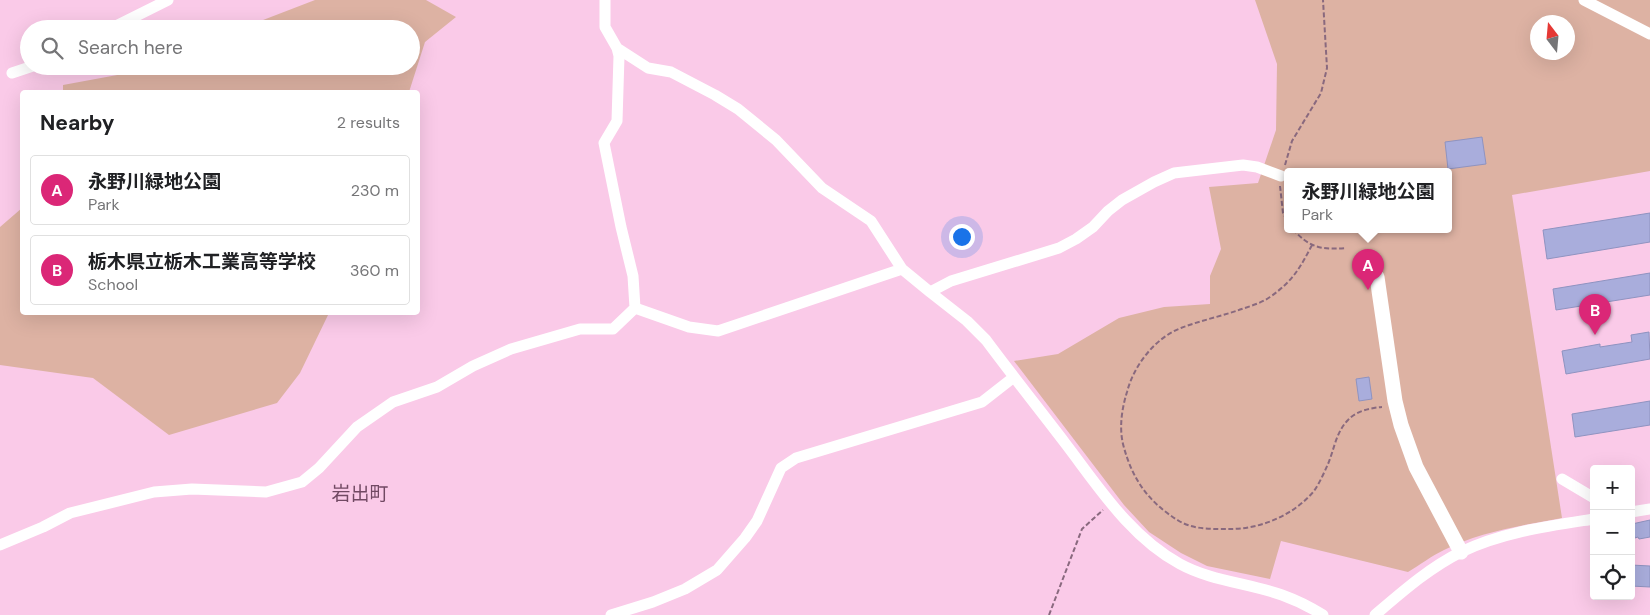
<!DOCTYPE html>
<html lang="en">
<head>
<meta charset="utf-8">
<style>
	:root { --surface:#fff; --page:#f6f6f6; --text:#202124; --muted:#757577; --line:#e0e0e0; --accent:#db2777 }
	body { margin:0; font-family:"DM Sans","Noto Sans JP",sans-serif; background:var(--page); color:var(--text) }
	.controls { position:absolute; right:15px; bottom:15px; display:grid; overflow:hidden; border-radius:5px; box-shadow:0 5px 20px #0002 }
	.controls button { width:45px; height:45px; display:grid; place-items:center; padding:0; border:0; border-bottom:1px solid var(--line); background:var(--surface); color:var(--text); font:25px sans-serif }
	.compass { position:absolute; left:1530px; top:15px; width:45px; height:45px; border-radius:50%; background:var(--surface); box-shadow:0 5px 20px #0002; rotate:344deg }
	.you { position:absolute; left:961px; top:236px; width:18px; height:18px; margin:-12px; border:4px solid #fff; border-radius:50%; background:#1a73e8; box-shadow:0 0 0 8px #1a73e833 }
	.badge { display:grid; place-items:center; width:32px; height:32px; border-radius:50%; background:var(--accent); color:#fff; font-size:16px; font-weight:700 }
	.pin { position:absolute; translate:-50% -41px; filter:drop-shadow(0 1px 2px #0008) }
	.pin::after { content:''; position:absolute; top:26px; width:18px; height:15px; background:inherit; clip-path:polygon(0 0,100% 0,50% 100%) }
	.popup { position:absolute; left:1284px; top:168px; width:168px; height:65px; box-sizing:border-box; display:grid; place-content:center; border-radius:5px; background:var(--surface); filter:drop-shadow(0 1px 4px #0005); font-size:16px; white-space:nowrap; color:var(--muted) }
	.popup b { font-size:19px; color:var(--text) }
	.popup::after { content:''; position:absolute; left:50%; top:100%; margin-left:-10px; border:10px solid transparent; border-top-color:var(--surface) }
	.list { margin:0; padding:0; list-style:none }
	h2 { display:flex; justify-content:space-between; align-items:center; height:65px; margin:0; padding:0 20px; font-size:21px }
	h2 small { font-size:16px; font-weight:400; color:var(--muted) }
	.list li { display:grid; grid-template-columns:32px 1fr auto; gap:15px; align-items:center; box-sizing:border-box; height:70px; margin:0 10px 10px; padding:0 10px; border:1px solid var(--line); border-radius:5px }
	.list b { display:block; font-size:19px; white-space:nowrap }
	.list p { margin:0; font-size:16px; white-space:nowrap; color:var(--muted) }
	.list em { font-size:16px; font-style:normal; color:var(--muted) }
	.icon { flex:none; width:28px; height:28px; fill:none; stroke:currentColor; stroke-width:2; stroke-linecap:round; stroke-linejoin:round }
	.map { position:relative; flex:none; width:1650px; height:615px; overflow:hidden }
	.search { position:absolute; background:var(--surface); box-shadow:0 5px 20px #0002; left:20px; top:20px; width:400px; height:55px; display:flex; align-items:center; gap:12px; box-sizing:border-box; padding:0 18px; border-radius:28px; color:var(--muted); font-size:19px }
	.panel { position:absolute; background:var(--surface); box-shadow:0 5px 20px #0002; left:20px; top:90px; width:400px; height:225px; border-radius:5px }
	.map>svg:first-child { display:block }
	.green { fill:#ddb2a3; fill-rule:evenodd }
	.building { fill:#a9addc; stroke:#8f93c0 }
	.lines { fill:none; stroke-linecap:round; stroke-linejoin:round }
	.path { stroke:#89697e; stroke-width:2; stroke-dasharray:5 2.5; stroke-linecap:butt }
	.minor { stroke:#fff; stroke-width:11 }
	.tertiary { stroke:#fff; stroke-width:15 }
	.labels { text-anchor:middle; stroke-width:4; stroke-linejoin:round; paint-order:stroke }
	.quarter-label { font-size:19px; fill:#714963; stroke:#facae8 }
</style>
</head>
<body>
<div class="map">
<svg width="1650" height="615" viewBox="0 0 1650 615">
	<rect width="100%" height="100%" fill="#facae8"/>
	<path class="green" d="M315 0H426L456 17 425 42 409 92H63V85L166 66H411V29H240Z
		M1255 0H1650V171L1512 195 1562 518C1524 525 1478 532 1444 550 1431 556 1420 565 1408 572L1281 541 1270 579 1207 566 1181 553 1149 532 1124 505 1014 361 1058 354 1119 318 1164 307 1210 304V276L1221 249 1209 187 1258 183 1276 130 1277 64ZM1538 22H1568V52H1538ZM1288 171H1448V229H1288Z
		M22 208V312L329 313 300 373 277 403 169 435 93 378 0 365V227Z"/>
	<path class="building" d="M1482 137 1486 164 1448 169 1445 142Z
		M1650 213V242L1547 259 1543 230Z
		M1650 273V295L1556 310 1553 289Z
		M1649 332 1650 359 1566 374 1562 351 1600 344V347L1632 342 1631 335Z
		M1369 377 1372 399 1359 401 1356 379Z
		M1650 401V425L1575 437 1572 414Z
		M1650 520V537L1639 539 1638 537 1635 538 1632 524Z
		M1631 565 1650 566V587L1631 586Z"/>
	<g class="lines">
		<path class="path" d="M1285 165 1292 141 1321 93 1327 68 1323 0
			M1280 186 1283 213 1288 222
			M1293 229C1309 248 1322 250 1346 248
			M1312 245C1300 268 1293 281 1270 297 1260 304 1247 307 1236 311 1218 317 1199 321 1181 328 1155 338 1134 365 1127 392 1122 408 1119 427 1123 444 1132 479 1148 502 1179 521 1194 530 1214 529 1230 529 1261 529 1294 515 1314 491 1319 484 1324 473 1328 464 1334 450 1336 432 1348 420 1356 411 1370 408 1382 407
			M1049 615 1082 529 1103 510"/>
		<path class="minor" d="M605 0V27L617 48 619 56 617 121 604 143 621 227 633 276 635 308
			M1584 0 1650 34
			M110 29 168 0
			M617 48 648 68 671 72 715 95 738 109 776 140 822 188 871 221 902 269 930 292 967 321 986 340C1012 375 1039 409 1065 443 1098 486 1130 537 1180 564 1211 581 1248 583 1282 595 1296 600 1310 607 1323 615
			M12 73 33 66
			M930 292 951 281 1059 248 1076 239 1093 227 1108 211 1122 200 1154 182 1174 173 1243 165 1257 167 1281 176
			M635 308 689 327 718 331 902 269
			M1562 479 1594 498
			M1631 512 1650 509
			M0 545 43 527 70 513 154 492 192 489 266 492 302 482 319 468 357 427 393 402 437 387 473 366 511 349 580 329H613L635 308
			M611 615 653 602 685 589 717 570 745 538 757 521 781 468 796 458 982 402 1014 377
			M1375 615C1402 592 1429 568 1461 552 1502 532 1549 526 1594 519"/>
		<path class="tertiary" d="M1377 277 1395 401 1401 425 1416 467 1461 552"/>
	</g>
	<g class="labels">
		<g class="quarter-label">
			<text x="360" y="500">岩出町</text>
		</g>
	</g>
</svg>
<div class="controls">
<button>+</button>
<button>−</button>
<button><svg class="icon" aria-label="locate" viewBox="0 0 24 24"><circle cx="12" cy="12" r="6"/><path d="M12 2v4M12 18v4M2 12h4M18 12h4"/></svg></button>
</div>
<svg class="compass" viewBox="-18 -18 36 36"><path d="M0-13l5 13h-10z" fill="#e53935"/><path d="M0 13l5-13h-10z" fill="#757577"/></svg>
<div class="you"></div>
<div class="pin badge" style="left:1368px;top:290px">A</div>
<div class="popup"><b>永野川緑地公園</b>Park</div>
<div class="pin badge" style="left:1595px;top:335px">B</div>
<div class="search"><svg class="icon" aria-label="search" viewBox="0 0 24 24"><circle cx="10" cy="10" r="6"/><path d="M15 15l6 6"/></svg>Search here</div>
<section class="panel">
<h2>Nearby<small>2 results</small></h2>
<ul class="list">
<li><span class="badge">A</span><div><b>永野川緑地公園</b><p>Park</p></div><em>230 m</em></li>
<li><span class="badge">B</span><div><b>栃木県立栃木工業高等学校</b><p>School</p></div><em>360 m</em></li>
</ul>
</section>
</div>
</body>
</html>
